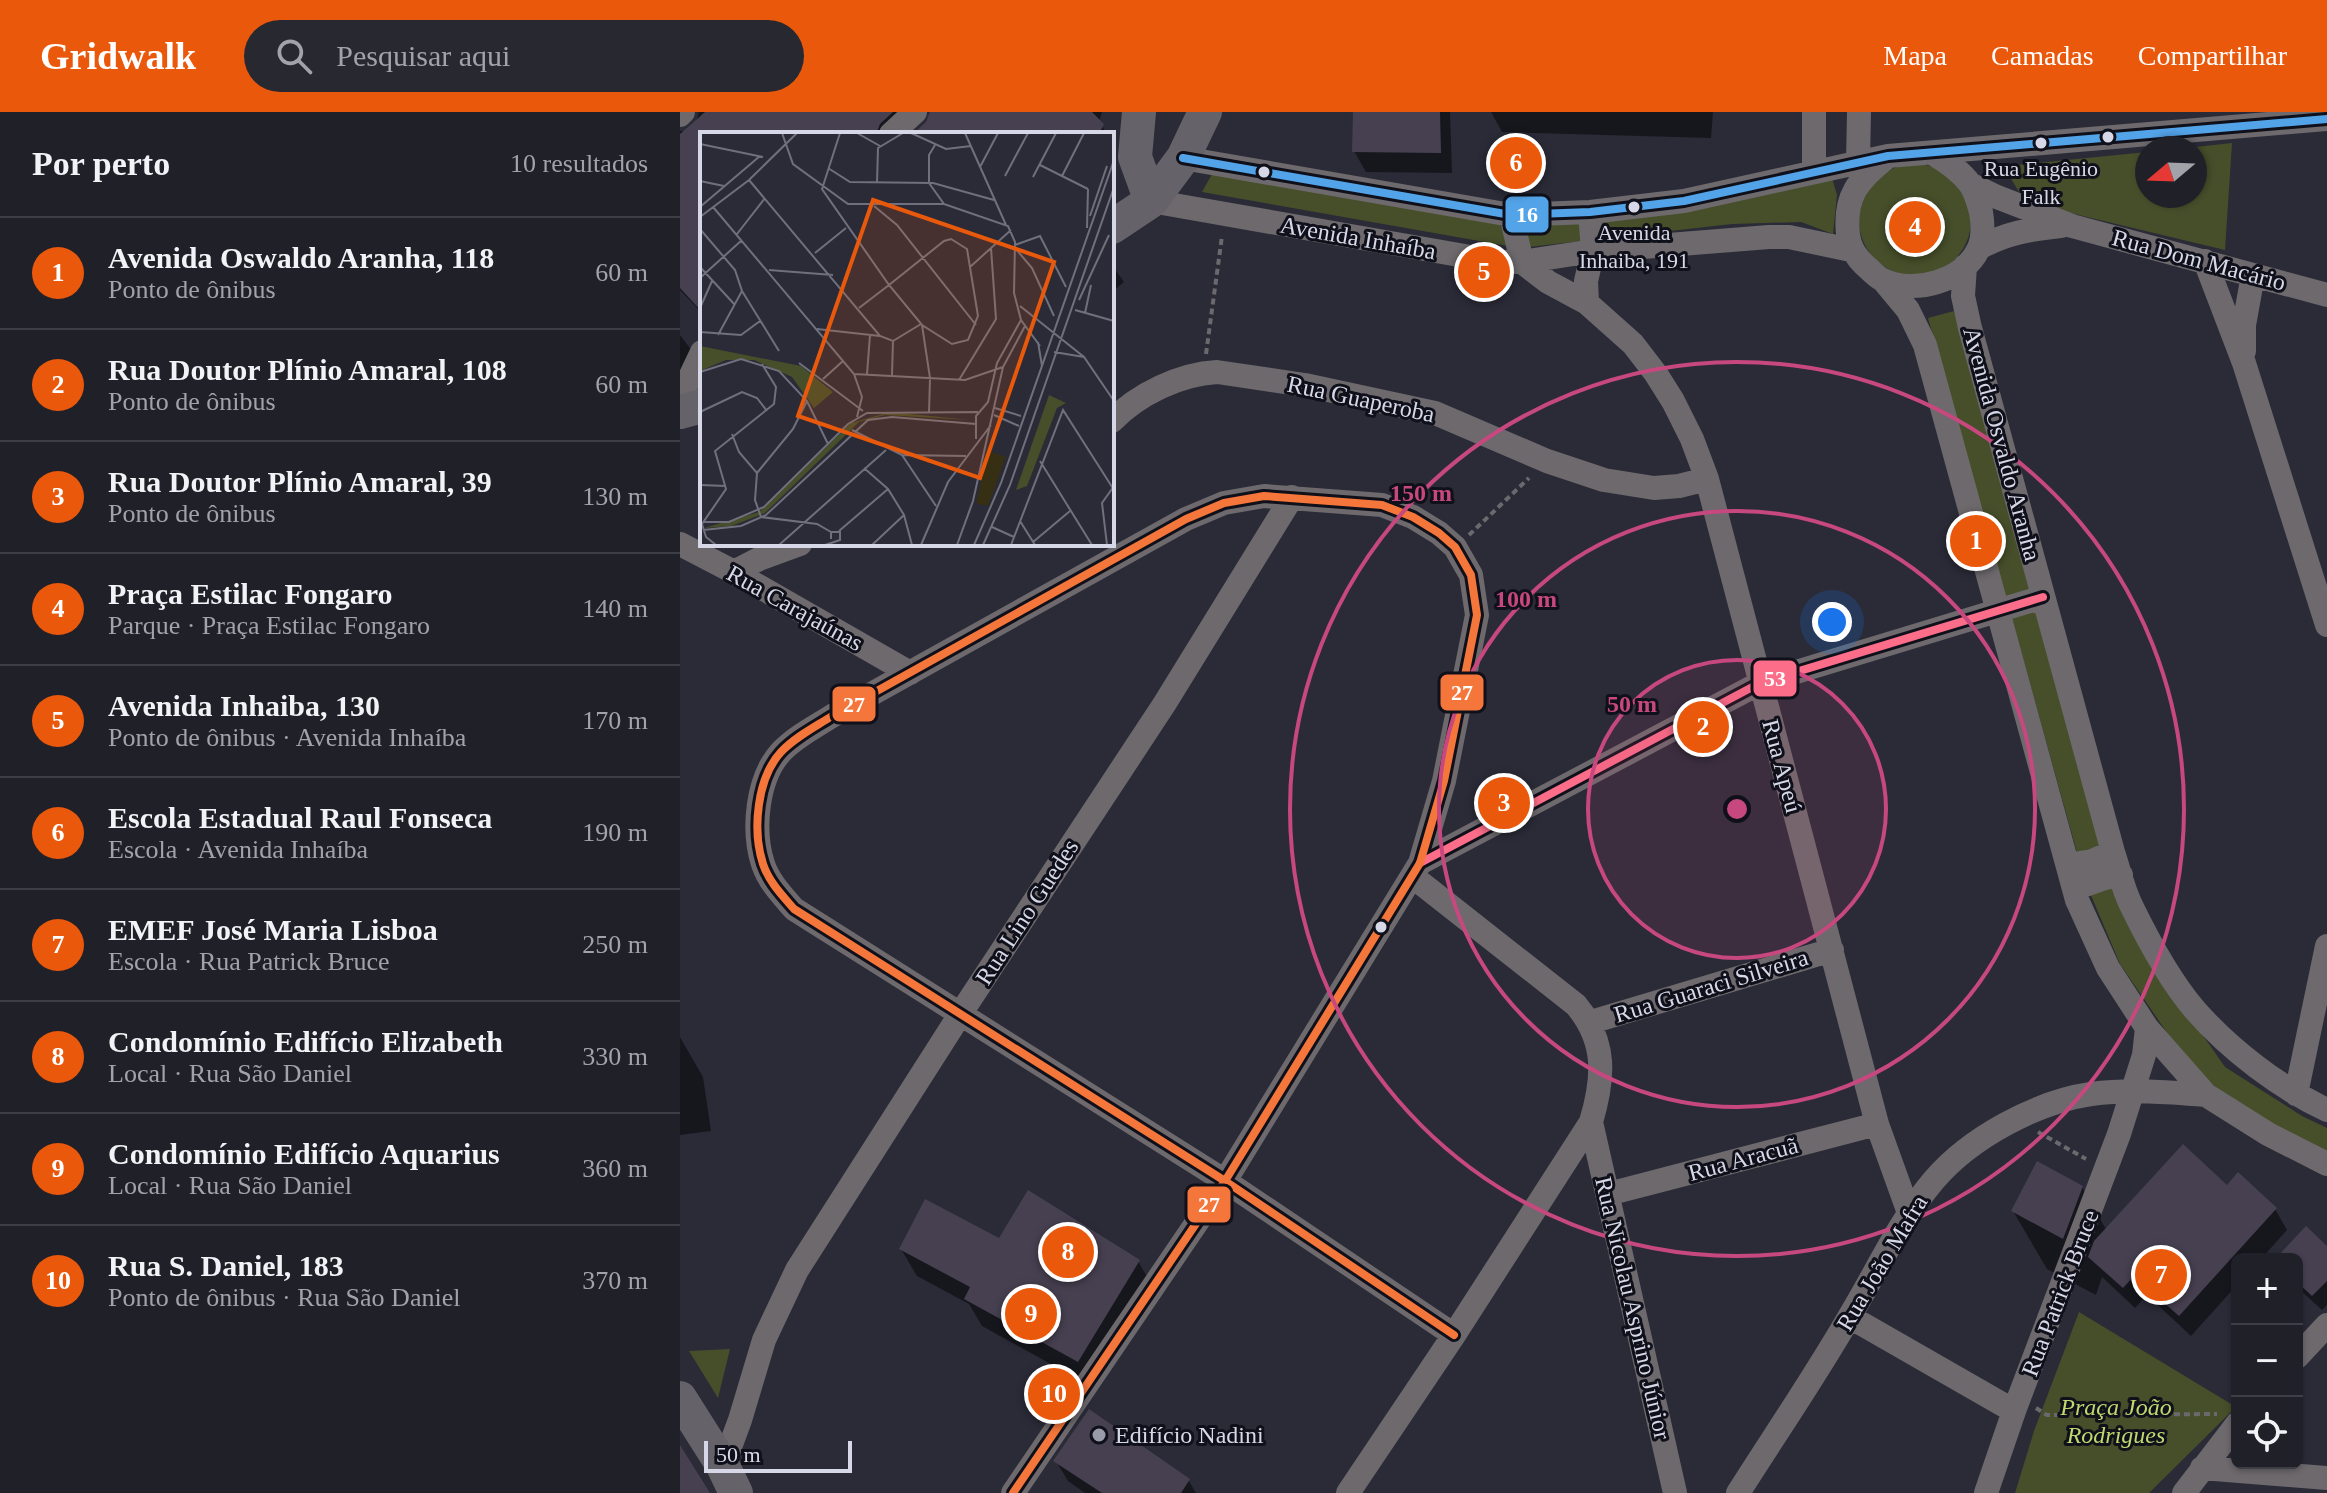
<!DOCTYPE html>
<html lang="pt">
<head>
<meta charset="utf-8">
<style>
	:root { --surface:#202029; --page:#282831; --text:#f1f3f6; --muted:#a2a3a8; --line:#3d3e46; --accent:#ea580c }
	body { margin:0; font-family:Georgia,serif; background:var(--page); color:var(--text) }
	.controls { position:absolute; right:24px; bottom:24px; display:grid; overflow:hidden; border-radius:12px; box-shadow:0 2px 6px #0004 }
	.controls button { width:72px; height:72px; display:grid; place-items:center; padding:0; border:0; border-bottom:2px solid var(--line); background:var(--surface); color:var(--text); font:40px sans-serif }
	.compass { position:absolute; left:1455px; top:24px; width:72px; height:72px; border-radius:50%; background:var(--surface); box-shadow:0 2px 6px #0004; rotate:251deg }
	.scale { position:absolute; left:24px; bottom:20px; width:148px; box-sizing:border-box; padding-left:8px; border:4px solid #d6d8e7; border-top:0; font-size:22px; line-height:28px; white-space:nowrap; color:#d6d8e7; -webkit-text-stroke:6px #0f101a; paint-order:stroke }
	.you { position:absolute; left:1152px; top:510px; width:28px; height:28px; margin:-20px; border:6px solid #fff; border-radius:50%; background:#1a73e8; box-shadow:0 0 0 12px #1a73e833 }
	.badge { display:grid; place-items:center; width:52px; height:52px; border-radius:50%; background:var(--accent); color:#fff; font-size:26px; font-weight:700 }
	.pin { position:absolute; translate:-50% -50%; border:4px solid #fff; box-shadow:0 2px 8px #0006 }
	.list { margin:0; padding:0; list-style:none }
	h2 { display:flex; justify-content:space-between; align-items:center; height:104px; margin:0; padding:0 32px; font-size:34px }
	h2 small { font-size:26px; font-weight:400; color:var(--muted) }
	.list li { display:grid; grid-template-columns:52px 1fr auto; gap:24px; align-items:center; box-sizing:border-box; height:112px; padding:0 32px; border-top:2px solid var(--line) }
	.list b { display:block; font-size:30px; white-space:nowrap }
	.list p { margin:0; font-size:26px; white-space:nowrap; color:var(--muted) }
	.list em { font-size:26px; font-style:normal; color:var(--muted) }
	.icon { flex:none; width:44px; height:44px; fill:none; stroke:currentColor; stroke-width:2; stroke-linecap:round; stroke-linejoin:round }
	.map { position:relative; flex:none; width:1647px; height:1381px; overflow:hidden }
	header { display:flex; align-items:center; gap:48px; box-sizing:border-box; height:112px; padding:0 40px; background:var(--accent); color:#fff }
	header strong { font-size:38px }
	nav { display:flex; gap:44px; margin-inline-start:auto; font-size:28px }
	.search { width:560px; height:72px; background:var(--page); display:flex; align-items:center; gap:20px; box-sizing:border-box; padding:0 28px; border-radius:44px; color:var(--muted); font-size:30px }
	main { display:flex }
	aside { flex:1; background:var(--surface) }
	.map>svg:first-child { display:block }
	.green { fill:#464f2a }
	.shadow { fill:#0007 }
	.building { fill:#474051 }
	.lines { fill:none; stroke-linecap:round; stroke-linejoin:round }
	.path { stroke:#6b696e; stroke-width:4; stroke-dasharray:6 4; stroke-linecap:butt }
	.minor { stroke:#6d696d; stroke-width:24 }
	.secondary { stroke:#666269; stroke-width:34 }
	.bus-1-casing { stroke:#0f101a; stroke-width:14 }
	.bus-2-casing { stroke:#0f101a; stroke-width:14 }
	.bus-3-casing { stroke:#0f101a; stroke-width:14 }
	.bus-1 { stroke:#53a3e8; stroke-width:8 }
	.bus-2 { stroke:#fb6d88; stroke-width:8 }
	.bus-3 { stroke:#f5763a; stroke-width:8 }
	.ring { fill:none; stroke:#c7487e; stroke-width:4 }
	.bus-dot { fill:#d6d8e7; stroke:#0f101a; stroke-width:3 }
	.poi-dot { fill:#9a9ba9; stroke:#0f101a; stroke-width:3 }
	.labels { text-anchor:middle; stroke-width:6; stroke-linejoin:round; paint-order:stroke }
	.bus-label { font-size:22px; fill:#d6d8e7; stroke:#0f101a }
	.street-label { font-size:24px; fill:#d6d8e7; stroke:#0f101a }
	.park-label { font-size:24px; font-style:italic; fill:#bfd96f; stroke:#0f101a }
	.poi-label { font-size:24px; fill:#d6d8e7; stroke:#0f101a; text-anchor:start }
	.inset-road { fill:none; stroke:#6f707d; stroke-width:2 }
	.view { fill:#e8590c; fill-opacity:0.15; stroke:#e8590c; stroke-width:4 }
	.inset-edge { fill:none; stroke:#d6d8e7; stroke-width:4 }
	.centre { fill:#c7487e; stroke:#0f101a; stroke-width:4 }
	.ring-label { font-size:24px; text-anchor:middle; font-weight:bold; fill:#c7487e; stroke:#0f101a; stroke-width:6; stroke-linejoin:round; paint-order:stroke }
	.line-badge { stroke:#0f101a; stroke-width:3 }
	.badge-label { font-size:22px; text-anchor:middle; font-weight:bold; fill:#fff }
</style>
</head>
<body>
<header>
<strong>Gridwalk</strong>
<div class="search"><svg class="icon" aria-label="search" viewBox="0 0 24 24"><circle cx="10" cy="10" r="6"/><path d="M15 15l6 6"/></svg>Pesquisar aqui</div>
<nav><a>Mapa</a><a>Camadas</a><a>Compartilhar</a></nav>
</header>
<main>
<aside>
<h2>Por perto<small>10 resultados</small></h2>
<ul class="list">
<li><span class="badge">1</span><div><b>Avenida Oswaldo Aranha, 118</b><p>Ponto de ônibus</p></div><em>60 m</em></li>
<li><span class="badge">2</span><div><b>Rua Doutor Plínio Amaral, 108</b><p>Ponto de ônibus</p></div><em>60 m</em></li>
<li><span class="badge">3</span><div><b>Rua Doutor Plínio Amaral, 39</b><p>Ponto de ônibus</p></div><em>130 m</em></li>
<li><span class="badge">4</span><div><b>Praça Estilac Fongaro</b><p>Parque · Praça Estilac Fongaro</p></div><em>140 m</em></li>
<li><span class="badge">5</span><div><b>Avenida Inhaiba, 130</b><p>Ponto de ônibus · Avenida Inhaíba</p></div><em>170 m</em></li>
<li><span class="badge">6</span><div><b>Escola Estadual Raul Fonseca</b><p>Escola · Avenida Inhaíba</p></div><em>190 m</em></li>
<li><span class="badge">7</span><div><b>EMEF José Maria Lisboa</b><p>Escola · Rua Patrick Bruce</p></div><em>250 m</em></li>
<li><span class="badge">8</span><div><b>Condomínio Edifício Elizabeth</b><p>Local · Rua São Daniel</p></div><em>330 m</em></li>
<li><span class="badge">9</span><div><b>Condomínio Edifício Aquarius</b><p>Local · Rua São Daniel</p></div><em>360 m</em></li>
<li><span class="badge">10</span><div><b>Rua S. Daniel, 183</b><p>Ponto de ônibus · Rua São Daniel</p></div><em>370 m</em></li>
</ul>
</aside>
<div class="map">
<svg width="1647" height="1381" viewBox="0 0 1647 1381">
	<rect width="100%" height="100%" fill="#2a2b37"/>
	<path class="green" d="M1552 31 1545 138 1345 90 1330 65 1337 53 1467 40V84H1515V36H1506Z
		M1179 108a56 56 0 1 1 112 0a56 56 0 1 1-112 0Z
		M532 62 819 112 1152 66 1157 83 1153 122 1121 110 1052 112 839 136 522 80Z
		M1274 199 1430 762 1464 839 1545 955 1622 1004 1647 1016V1044L1571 1006 1532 972 1490 925 1440 852 1405 769 1248 206Z
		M1399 1200 1556 1295 1469 1381H1335L1354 1319Z
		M50 1237 38 1286 9 1239Z"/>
	<path class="shadow" d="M19 0H230L207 22H22V201L0 178V19H5L16 11Z
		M251 0H422L419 10 427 22H236L247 12Z
		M675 0H770L772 61 686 60 674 39Z
		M811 0H1033L1031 26 822 20Z
		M432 153 444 170 432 180Z
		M0 223 13 240 0 260Z
		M0 925 23 965 31 1019 0 1023Z
		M1402 1075 1427 1119 1547 1076 1595 1097 1607 1118 1581 1147H1557V1173L1511 1224 1467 1183 1455 1196 1422 1165 1416 1183 1367 1157 1333 1099Z
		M319 1128 458 1149 474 1177 414 1276 302 1214 289 1192 237 1164 221 1137Z
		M1647 1137V1193L1642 1198 1617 1175V1147H1598Z
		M376 1349 509 1369 516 1381H405L388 1369Z"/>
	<path class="building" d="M25 0H213L200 12 196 22H22V200L0 176V22Z
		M250 0H412L424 12 419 22H233L246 10Z
		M673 0H760L761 41 672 40Z
		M1503 1032 1547 1073 1558 1060 1597 1096 1499 1204 1454 1164 1443 1176 1408 1145 1414 1129Z
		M1357 1049 1403 1074 1383 1127 1331 1099Z
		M348 1078 460 1148 398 1250 284 1187 290 1175 219 1137 245 1087 319 1126Z
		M1626 1114 1647 1134V1169L1632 1184 1617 1170V1147H1595Z
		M409 1297 510 1367 501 1381H422L373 1349Z
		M0 1333 30 1381H0Z"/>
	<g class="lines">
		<path class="path" d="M526 242 542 124
			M789 423 849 366
			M1358 1020 1406 1047
			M1356 1296 1367 1303 1537 1302"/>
		<path class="minor" d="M0 3 3 0
			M211 22 235 0
			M1207 45C1178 68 1164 84 1168 122 1170 137 1177 147 1189 157 1193 161 1198 166 1203 168 1235 183 1284 169 1299 136 1304 124 1303 112 1301 100 1298 90 1296 80 1290 72 1280 58 1266 49 1252 41
			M503 46 831 103 910 100 1004 89 1208 44 1647 7
			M1178 50 1179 0
			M1134 60V0
			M1290 72 1317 85 1392 114 1647 183
			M471 89 819 150H842L913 139 1089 125H1109L1171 138
			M831 103 842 150 868 170 907 191 953 232 976 262 993 289 1012 327 1027 367 1197 1012 1229 1101
			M1299 136C1326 121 1351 117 1381 114
			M1525 149 1564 251 1647 513
			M1285 154 1283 184 1290 216 1433 740C1439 758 1443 777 1451 793 1467 826 1491 870 1515 898 1550 938 1600 976 1647 998
			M1203 168 1228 198 1245 233 1397 788 1428 856 1467 916 1526 983 1588 1022 1647 1052
			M907 191 906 169 913 139 910 100
			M1564 239V213L1573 163
			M0 286 22 240
			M432 309C458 282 500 262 537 260L625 273 755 301 867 349 924 368 974 376 999 374 1027 367
			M0 432 54 460 230 561
			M54 460 79 447 120 432
			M740 751 1080 571 1363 485
			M1388 753 1412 749 1433 740
			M1394 777 1425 766 1441 763
			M911 910 1152 838
			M1616 982 1647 834
			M911 1010 995 1381
			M928 1082 1197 1012
			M1170 1205 1334 1299
			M1617 1245 1647 1213
			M43 1354 60 1308 84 1228 117 1158 281 901 485 591 612 385
			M1522 1356 1647 1366
			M333 1381 545 1069 740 751 764 669 797 503 791 463 775 435 759 421 733 405 702 393 584 384 544 391 506 407 152 604C135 615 115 625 101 640 77 666 72 718 83 752 89 770 102 783 114 797L545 1069 774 1223
			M668 1381 774 1223 911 1010C924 966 927 930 896 893L732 764
			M1058 1381C1096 1321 1136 1263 1171 1202 1198 1157 1220 1108 1254 1068 1290 1026 1356 990 1411 982 1449 977 1488 980 1526 983
			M1306 1381 1334 1299 1439 1022 1464 943 1467 916
			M1504 1381 1557 1312"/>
		<path class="secondary" d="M459 0 455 45 471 89
			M432 115 471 89 503 46 525 0
			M0 300 22 294
			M0 1286 43 1354 56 1381"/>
		<g class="bus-1-casing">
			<path id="bus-1" d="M503 46 831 103 910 100 1004 89 1208 44 1647 7"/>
		</g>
		<g class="bus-2-casing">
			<path id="bus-2" d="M740 751 1080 571 1363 485"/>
		</g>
		<g class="bus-3-casing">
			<path id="bus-3" d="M333 1381 545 1069 740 751 764 669 797 503 791 463 775 435 759 421 733 405 702 393 584 384 544 391 506 407 152 604C135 615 115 625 101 640 77 666 72 718 83 752 89 770 102 783 114 797L545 1069 774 1223"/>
		</g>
		<use href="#bus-1" class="bus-1"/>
		<use href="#bus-2" class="bus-2"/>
		<use href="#bus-3" class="bus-3"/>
	</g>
	<circle cx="1057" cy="697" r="149" fill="#c7487e" fill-opacity=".12"/>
	<g class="ring">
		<circle cx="1057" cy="697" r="149"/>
		<circle cx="1057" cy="697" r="298"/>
		<circle cx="1057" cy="697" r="447"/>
	</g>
	<g class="bus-dot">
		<circle cx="1428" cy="25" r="7"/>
		<circle cx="1361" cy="31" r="7"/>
		<circle cx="584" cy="60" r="7"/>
		<circle cx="954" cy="95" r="7"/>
		<circle cx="701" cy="815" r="7"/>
	</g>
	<circle class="poi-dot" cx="419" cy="1323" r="8"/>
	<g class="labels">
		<g class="bus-label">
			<text x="1361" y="64">Rua Eugênio<tspan x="1361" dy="28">Falk</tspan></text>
			<text x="954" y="128">Avenida<tspan x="954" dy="28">Inhaiba, 191</tspan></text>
		</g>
		<g class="street-label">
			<text transform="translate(678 126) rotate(10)" y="8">Avenida Inhaíba</text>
			<text transform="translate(1519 148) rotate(15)" y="8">Rua Dom Macário</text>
			<text transform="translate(681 287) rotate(12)" y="8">Rua Guaperoba</text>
			<text transform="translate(1322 332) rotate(75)" y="8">Avenida Osvaldo Aranha</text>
			<text transform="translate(115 496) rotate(29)" y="8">Rua Carajaúnas</text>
			<text transform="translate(1102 654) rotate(75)" y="8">Rua Apeú</text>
			<text transform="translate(347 800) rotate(-57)" y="8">Rua Lino Guedes</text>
			<text transform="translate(1031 874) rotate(-17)" y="8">Rua Guaraci Silveira</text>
			<text transform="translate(1063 1047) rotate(-15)" y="8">Rua Aracuã</text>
			<text transform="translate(1202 1151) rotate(-59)" y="8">Rua João Mafra</text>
			<text transform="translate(1380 1181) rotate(-69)" y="8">Rua Patrick Bruce</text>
			<text transform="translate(953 1196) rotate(77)" y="8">Rua Nicolau Asprino Júnior</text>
		</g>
		<g class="park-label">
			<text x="1436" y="1303">Praça João<tspan x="1436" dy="28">Rodrigues</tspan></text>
		</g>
		<g class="poi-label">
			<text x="435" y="1331">Edifício Nadini</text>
		</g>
	</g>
	<g transform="translate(20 20)">
		<rect width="414" height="414" fill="#2a2b37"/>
		<path d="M0 214 101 234 133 260 114 276 92 245 54 228H26L0 239ZM349 263 366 271 357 276 327 354 316 358ZM190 280 270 288 185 283 159 290 65 381 31 394 4 396 59 380 151 291Z" fill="#464f2a"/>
		<path d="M289 319 306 325 288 374 276 371Z" fill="#362f14"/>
		<path class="inset-road" d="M82 1 93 32 148 72H244L308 94 315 110 314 161 321 188 340 214M140 1 122 57 189 153 222 193 252 212 268 208 278 184 267 117 251 107 244 109 189 153 159 176M157 1 180 14M211 1 246 17 271 14M265 1 306 93M0 12 63 25M235 13 229 23V51L244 72M340 33 388 57M280 35 298 1M128 36 150 50 233 51 294 68M305 44 328 1M362 44 384 1M333 45 356 1M49 48 180 204 193 209 221 192M0 49 24 54M177 51 178 16 203 1M174 74 197 93 276 193M0 75 60 24M13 75 154 242 162 265 157 285M390 84 407 34M0 85 49 48 97 1M387 96 388 57M0 97 35 138 42 159 18 203M37 102 65 66M315 113 340 104 366 155M315 116 332 136 354 184M115 121 146 96M0 135 35 173M270 135 311 98M69 138 133 143M0 146 42 108M42 159 79 219M379 168 409 103M320 174 384 225 414 269M0 176 12 149M375 178 414 189M385 181 391 153M222 193 230 246 229 281M117 197 180 204M0 200 41 203 60 189M338 210 342 234M354 220 384 225M99 231 163 279M0 240 41 227 79 239 107 269 128 312M154 242 265 248 303 235M167 242 170 203M192 243 193 209M123 247 143 229M259 248 296 187 291 116M295 276 321 284M0 280 42 260 57 266 67 279M294 283 319 294M152 298 202 323 266 324M32 302 39 320 57 341 55 368 61 385 117 392 131 400M276 307V284L288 270 297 231 321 188M202 323 236 374M340 329 392 413M164 336 188 357 204 383 212 413M57 341 93 297 107 269M0 353 26 354M320 389 335 413M3 390H29L64 375 148 292 167 281 278 280M292 395 314 405M3 398 41 394 66 383 168 288 192 285 276 292M139 399 188 357M333 410 370 379M16 413 6 405 2 392 26 357 15 319 74 272 76 255 62 232M79 413 186 318M125 413 140 408V400H131V407M172 413 204 383M221 413 248 350 291 293M257 413 273 369 303 235 325 194M274 413 301 351 414 28M283 413 310 353 414 55M311 413 363 278 414 358M407 413 402 371 414 354"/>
		<path class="view" d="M173 68 354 130 280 346 98 284Z"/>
		<rect width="414" height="414" class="inset-edge"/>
	</g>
	<circle cx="1057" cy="697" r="12" class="centre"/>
	<g class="ring-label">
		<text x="741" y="389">150 m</text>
		<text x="846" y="495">100 m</text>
		<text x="952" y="600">50 m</text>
	</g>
	<g class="line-badge">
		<rect x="824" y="83" width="46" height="39" rx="8" fill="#53a3e8"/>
		<rect x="1072" y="547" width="46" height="39" rx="8" fill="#fb6d88"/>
		<rect x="759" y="561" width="46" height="39" rx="8" fill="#f5763a"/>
		<rect x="151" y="573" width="46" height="38" rx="8" fill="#f5763a"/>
		<rect x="506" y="1073" width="46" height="39" rx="8" fill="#f5763a"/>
	</g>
	<g class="badge-label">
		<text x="847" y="110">16</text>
		<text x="1095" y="574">53</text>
		<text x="782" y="588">27</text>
		<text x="174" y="600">27</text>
		<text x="529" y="1100">27</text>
	</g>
</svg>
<div class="controls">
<button>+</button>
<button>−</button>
<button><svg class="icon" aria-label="locate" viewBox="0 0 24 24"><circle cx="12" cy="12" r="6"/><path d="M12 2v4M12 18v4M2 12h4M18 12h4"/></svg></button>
</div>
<svg class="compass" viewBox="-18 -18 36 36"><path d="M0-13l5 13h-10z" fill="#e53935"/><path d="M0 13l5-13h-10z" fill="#a2a3a8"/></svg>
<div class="scale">50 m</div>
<div class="you"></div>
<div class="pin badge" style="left:1296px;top:429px">1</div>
<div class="pin badge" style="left:1023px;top:615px">2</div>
<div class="pin badge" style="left:824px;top:691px">3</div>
<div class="pin badge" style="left:1235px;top:115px">4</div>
<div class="pin badge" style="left:804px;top:160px">5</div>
<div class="pin badge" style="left:836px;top:51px">6</div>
<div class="pin badge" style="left:1481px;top:1163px">7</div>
<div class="pin badge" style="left:388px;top:1140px">8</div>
<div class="pin badge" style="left:351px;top:1202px">9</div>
<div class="pin badge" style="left:374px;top:1282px">10</div>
</div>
</main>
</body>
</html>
